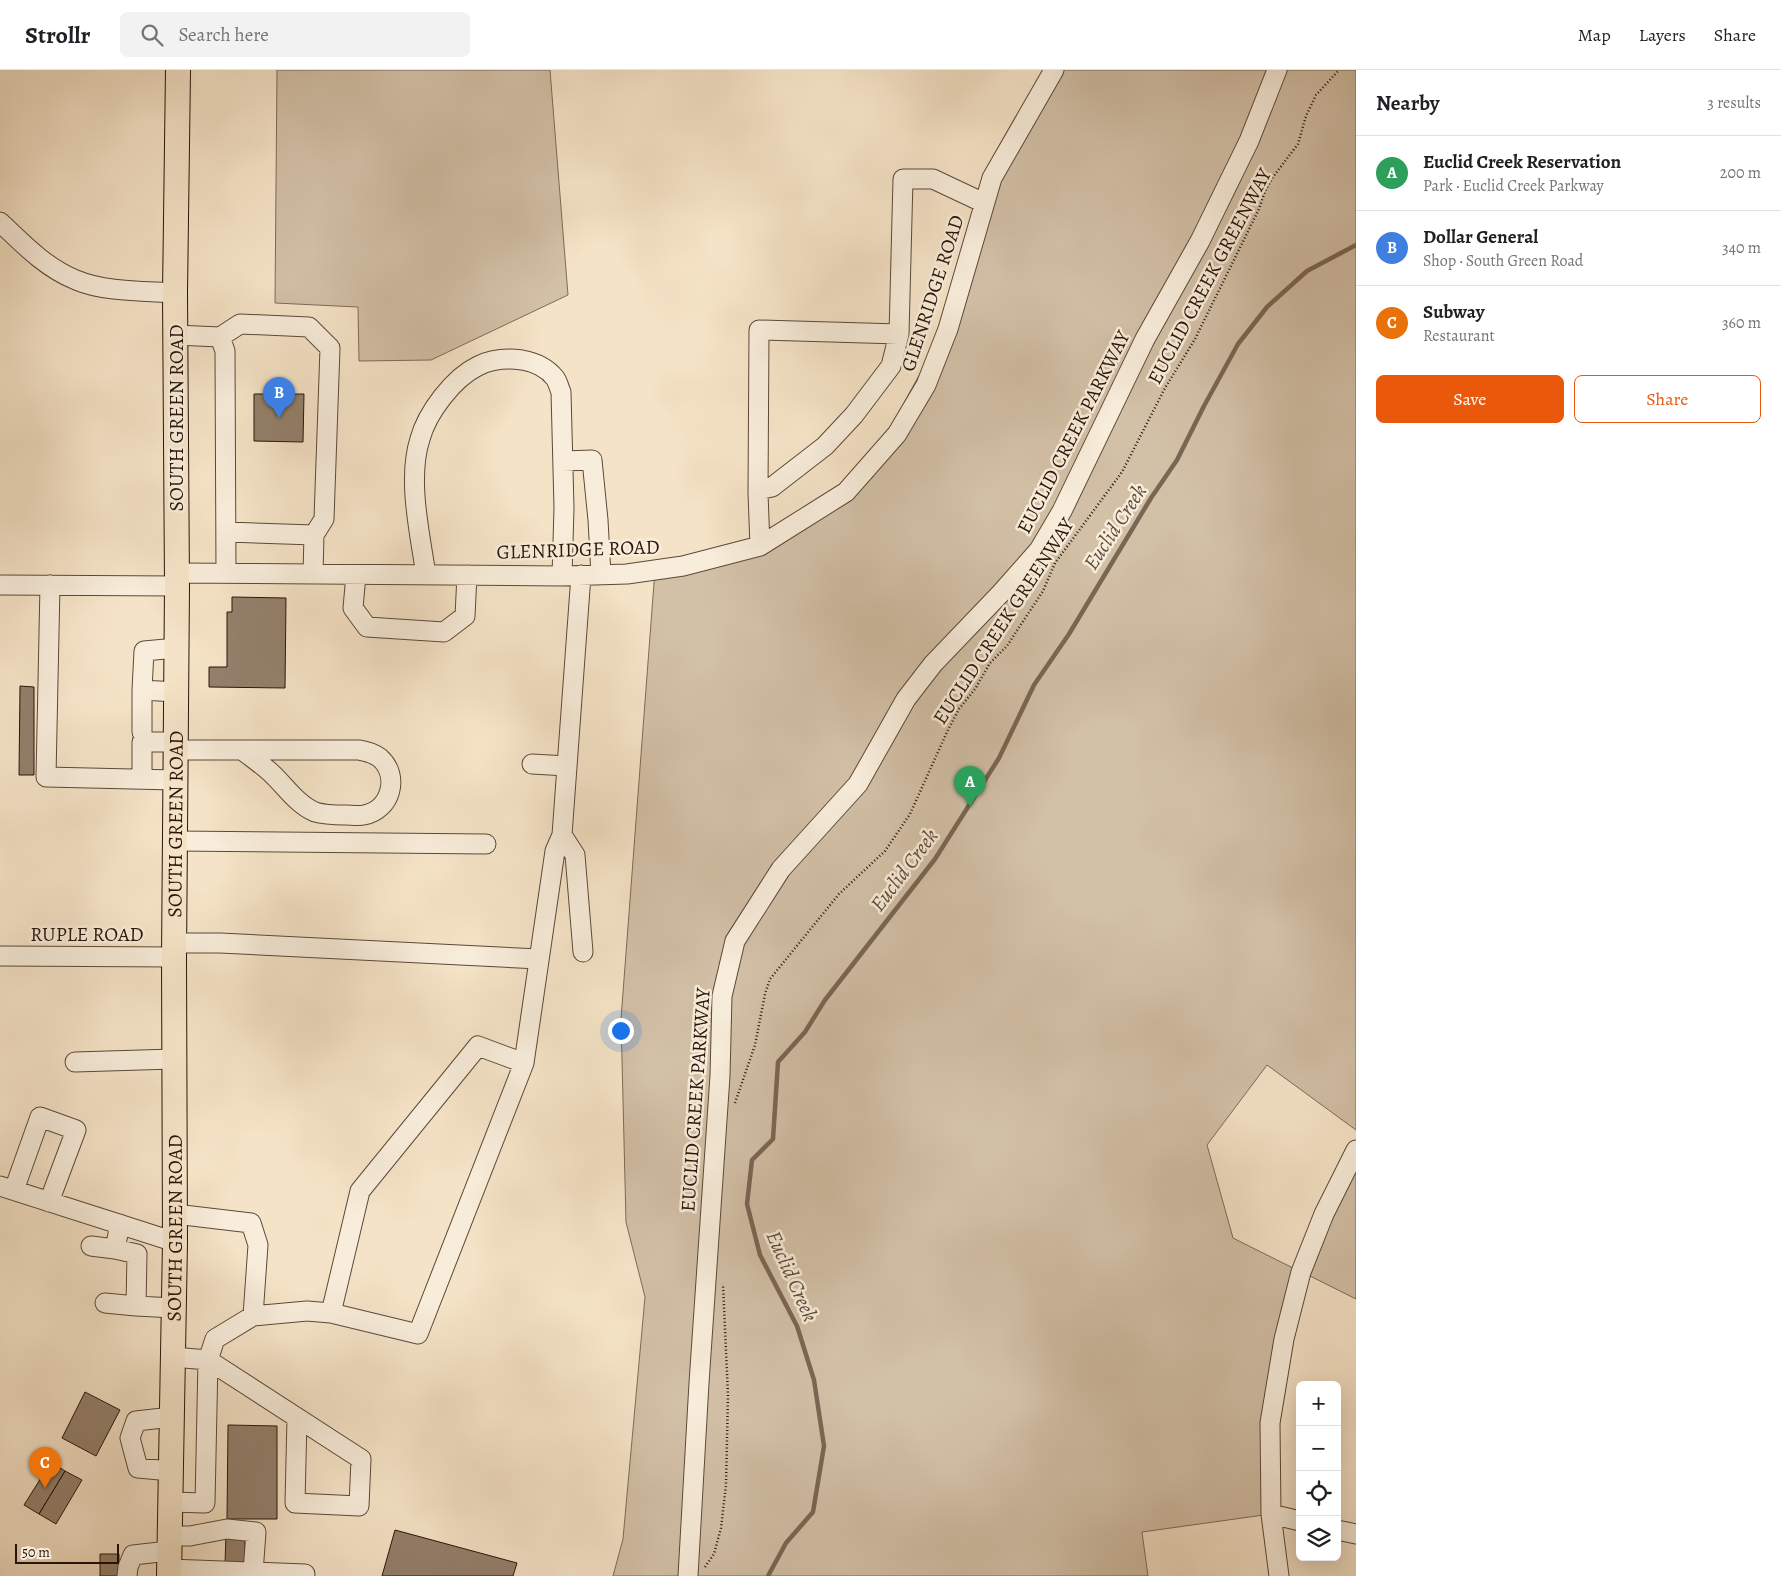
<!DOCTYPE html>
<html lang="en">
<head>
<meta charset="utf-8">
<style>
	:root { --surface:#fff; --page:#f2f2f2; --text:#202124; --muted:#757577; --line:#e0e0e0; --accent:#ea580c }
	body { margin:0; font-family:Alegreya,serif; background:var(--page); color:var(--text) }
	.controls { position:absolute; right:15px; bottom:15px; display:grid; overflow:hidden; border-radius:8px; box-shadow:0 5px 20px #0002 }
	.controls button { width:45px; height:45px; display:grid; place-items:center; padding:0; border:0; border-bottom:1px solid var(--line); background:var(--surface); color:var(--text); font:25px sans-serif }
	.scale { position:absolute; left:15px; bottom:12px; width:104px; box-sizing:border-box; padding-left:5px; border:2px solid #291409; border-top:0; font-size:14px; line-height:18px; white-space:nowrap; color:#291409; -webkit-text-stroke:4px #f8eddb; paint-order:stroke }
	.you { position:absolute; left:620px; top:960px; width:18px; height:18px; margin:-12px; border:4px solid #fff; border-radius:50%; background:#1a73e8; box-shadow:0 0 0 8px #1a73e833 }
	.badge { display:grid; place-items:center; width:32px; height:32px; border-radius:50%; background:var(--accent); color:#fff; font-size:16px; font-weight:700 }
	.pin { position:absolute; translate:-50% -41px; filter:drop-shadow(0 1px 2px #0008) }
	.pin::after { content:''; position:absolute; top:26px; width:18px; height:15px; background:inherit; clip-path:polygon(0 0,100% 0,50% 100%) }
	.list { margin:0; padding:0; list-style:none }
	h2 { display:flex; justify-content:space-between; align-items:center; height:65px; margin:0; padding:0 20px; font-size:21px }
	h2 small { font-size:16px; font-weight:400; color:var(--muted) }
	.list li { display:grid; grid-template-columns:32px 1fr auto; gap:15px; align-items:center; box-sizing:border-box; height:75px; padding:0 20px; border-top:1px solid var(--line) }
	.list b { display:block; font-size:19px; white-space:nowrap }
	.list p { margin:0; font-size:16px; white-space:nowrap; color:var(--muted) }
	.list em { font-size:16px; font-style:normal; color:var(--muted) }
	.actions { display:flex; gap:10px; padding:15px 20px }
	.actions a { flex:1; padding:11px 0; border:1px solid var(--accent); border-radius:8px; text-align:center; font-size:18px; color:var(--accent) }
	.actions .main { background:var(--accent); color:#fff }
	.icon { flex:none; width:28px; height:28px; fill:none; stroke:currentColor; stroke-width:2; stroke-linecap:round; stroke-linejoin:round }
	.map { position:relative; flex:none; width:1356px; height:1506px; overflow:hidden }
	header { display:flex; align-items:center; gap:30px; box-sizing:border-box; height:70px; padding:0 25px; background:var(--surface); border-bottom:1px solid var(--line) }
	header strong { font-size:24px }
	nav { display:flex; gap:28px; margin-inline-start:auto; font-size:18px }
	.search { width:350px; height:45px; background:var(--page); display:flex; align-items:center; gap:12px; box-sizing:border-box; padding:0 18px; border-radius:8px; color:var(--muted); font-size:19px }
	main { display:flex }
	aside { flex:1; background:var(--surface) }
	.map>svg:first-child { display:block }
	.green { fill:#d2c0a7; stroke:#7e6a58 }
	.lines { fill:none; stroke-linecap:round; stroke-linejoin:round }
	.stream { stroke:#7a6654; stroke-width:4.5 }
	.building { fill:#93806c; stroke:#291409 }
	.minor-casing { stroke:#5c4838; stroke-width:21 }
	.major-casing { stroke:#291409; stroke-width:26 }
	.path { stroke:#291409; stroke-width:2.5; stroke-dasharray:1 2.5; stroke-linecap:butt }
	.minor { stroke:#f8eddb; stroke-width:19 }
	.major { stroke:#f5e3c7; stroke-width:24 }
	.labels { text-anchor:middle; stroke-width:5; stroke-linejoin:round; paint-order:stroke }
	.street-label { font-size:20px; fill:#291409; stroke:#f8eddb }
	.water-label { font-size:21px; font-style:italic; fill:#5f4b3b; stroke:#f8eddb }
</style>
</head>
<body>
<header>
<strong>Strollr</strong>
<div class="search"><svg class="icon" aria-label="search" viewBox="0 0 24 24"><circle cx="10" cy="10" r="6"/><path d="M15 15l6 6"/></svg>Search here</div>
<nav><a>Map</a><a>Layers</a><a>Share</a></nav>
</header>
<main>
<div class="map">
<svg width="1356" height="1506" viewBox="0 0 1356 1506">
	<rect width="100%" height="100%" fill="#f5e3c7"/>
	<filter id="stains"><feTurbulence type="fractalNoise" baseFrequency=".004" numOctaves="4"/><feColorMatrix values="0 0 0 0 .2 0 0 0 0 .09 0 0 0 0 .02 0 0 0 .5 -.17"/></filter>
	<radialGradient id="worn" r=".72"><stop offset=".6" stop-color="#630" stop-opacity="0"/><stop offset="1" stop-color="#630" stop-opacity=".3"/></radialGradient>
	<path class="green" d="M277 0H550L568 225 431 290 359 291 358 237 275 233Z
		M1054 0H1356V1060L1267 995 1207 1075 1233 1168 1301 1202 1284 1269 1271 1444 1142 1462 1148 1506H613L623 1469 645 1227 626 1152 621 949 655 500 760 476 870 395 952 245 984 133Z
		M1356 1098V1229L1310 1206 1332 1147Z"/>
	<g class="lines">
		<path class="stream" d="M768 1506 786 1473 813 1442 824 1376 814 1310 797 1256 760 1185 747 1134 752 1090 773 1069 778 992 805 962 825 930 935 789 999 688 1034 615 1069 564 1151 428 1177 390 1204 336 1238 274 1267 237 1307 201 1356 175"/>
	</g>
	<path class="building" d="M254 324H304L303 372 254 371Z
		M232 527 286 528 285 618 209 617V597H227V542H232Z
		M20 616 34 617V705H19Z
		M85 1322 120 1340 96 1386 62 1368Z
		M228 1355 277 1356V1449H227Z
		M51 1392 65 1401 39 1444 24 1435Z
		M65 1401 82 1410 56 1454 39 1444Z
		M395 1460 517 1493 513 1506H382Z
		M226 1463H245V1494H225Z
		M100 1484H119V1506H100Z"/>
	<g class="lines">
		<g class="minor-casing">
			<path id="minor" d="M0 152C23 174 46 198 76 210 104 222 144 221 175 223
				M175 265 220 267 225 281 226 503
				M220 267 240 254 309 257 330 278 324 449 314 465
				M563 391 592 390 598 450 601 505
				M758 420 772 417 825 376 854 345 891 296 899 264
				M226 462 314 465 313 504
				M760 476 758 423 759 260 899 264 903 109H933L984 133
				M177 503 562 506 627 504 683 496 760 476 846 422 897 364 926 315 948 259 992 108 1054 0
				M356 505 353 538 367 557 444 562 465 546 467 505
				M426 505C420 464 407 409 420 369 427 343 453 308 478 296 492 289 507 288 522 290 534 292 547 298 555 308 558 312 559 318 561 322L564 438 562 506
				M0 515 177 516
				M50 515 46 707 175 710
				M142 620 144 581 177 578
				M142 662V620L176 622
				M176 680H359C366 681 373 683 380 688 400 706 391 740 364 745 359 746 351 745 345 745 335 745 325 745 315 742 296 734 284 714 269 701 261 694 251 687 242 680
				M532 694 567 696
				M142 709V672H176
				M562 765 575 785 583 882
				M175 771 486 774
				M174 873H220L539 889
				M0 886 174 887
				M75 992 174 989
				M524 993 478 976 360 1121 331 1243 418 1264 524 993 555 781 562 765 581 505
				M0 1116 175 1172
				M14 1120 40 1047 76 1060 49 1132
				M120 1154 115 1179 137 1184 136 1236 174 1238
				M91 1176 115 1179
				M105 1233 136 1236
				M253 1246 307 1241 331 1243
				M173 1287 208 1290 361 1389 359 1436 295 1433 297 1348
				M171 1401 138 1398 130 1368 136 1351 172 1347
				M170 1432 205 1433 208 1290 215 1269 253 1246 258 1175 251 1153 175 1144
				M1271 1444 1300 1451
				M1337 1460 1356 1464
				M169 1466H190L227 1459 256 1462 253 1503
				M169 1499 305 1504
				M127 1506 128 1497 133 1485 169 1481
				M688 1506 699 1313 720 1006 722 926 735 871 781 799 858 714 906 629 933 594 1001 523 1039 480 1062 441 1145 269 1200 171 1249 71 1277 0
				M1279 1506 1271 1444 1270 1353 1284 1269 1301 1202 1324 1144 1356 1080"/>
		</g>
		<g class="major-casing">
			<g id="major">
				<path id="s1" d="M169 1506 175 1172 174 887 177 516 175 223 178 0"/>
			</g>
		</g>
		<path class="path" d="M735 1033 755 975 765 924 770 909 839 824 885 781 910 744 947 662 959 639 975 619 990 593 1007 576 1018 559 1043 521 1055 493 1122 402 1165 318 1195 269 1259 139 1265 121 1273 107 1298 74 1306 46 1316 25 1339 0
			M705 1497 714 1484 721 1458 726 1415 728 1325 723 1214"/>
		<use href="#minor" class="minor"/>
		<use href="#major" class="major"/>
	</g>
	<g class="labels">
		<g class="street-label">
			<text transform="translate(1209 206) rotate(-62)" y="7">EUCLID CREEK GREENWAY</text>
			<text transform="translate(932 223) rotate(-72)" y="7">GLENRIDGE ROAD</text>
			<text transform="translate(176 348) rotate(-90)" y="7">SOUTH GREEN ROAD</text>
			<text transform="translate(1073 362) rotate(-63)" y="7">EUCLID CREEK PARKWAY</text>
			<text transform="translate(578 479) rotate(-2)" y="7">GLENRIDGE ROAD</text>
			<text transform="translate(1003 551) rotate(-57)" y="7">EUCLID CREEK GREENWAY</text>
			<text dy="7" stroke="none"><textPath href="#s1" startOffset="752">SOUTH GREEN ROAD</textPath></text>
			<text x="87" y="871">RUPLE ROAD</text>
			<text transform="translate(695 1030) rotate(-86)" y="7">EUCLID CREEK PARKWAY</text>
			<text dy="7" stroke="none"><textPath href="#s1" startOffset="348">SOUTH GREEN ROAD</textPath></text>
		</g>
		<g class="water-label">
			<text transform="translate(1115 457) rotate(-57)" y="7">Euclid Creek</text>
			<text transform="translate(904 800) rotate(-53)" y="7">Euclid Creek</text>
			<text transform="translate(792 1206) rotate(66)" y="7">Euclid Creek</text>
		</g>
	</g>
	<rect width="100%" height="100%" filter="url(#stains)"/>
	<rect width="100%" height="100%" fill="url(#worn)"/>
</svg>
<div class="controls">
<button>+</button>
<button>−</button>
<button><svg class="icon" aria-label="locate" viewBox="0 0 24 24"><circle cx="12" cy="12" r="6"/><path d="M12 2v4M12 18v4M2 12h4M18 12h4"/></svg></button>
<button><svg class="icon" aria-label="layers" viewBox="0 0 24 24"><path d="M12 4l9 5-9 5-9-5zM3 14l9 5 9-5"/></svg></button>
</div>
<div class="scale">50 m</div>
<div class="you"></div>
<div class="pin badge" style="left:970px;top:737px;background:#2e9e5b">A</div>
<div class="pin badge" style="left:279px;top:348px;background:#3f7fe0">B</div>
<div class="pin badge" style="left:45px;top:1418px;background:#e8710a">C</div>
</div>
<aside>
<h2>Nearby<small>3 results</small></h2>
<ul class="list">
<li><span class="badge" style="background:#2e9e5b">A</span><div><b>Euclid Creek Reservation</b><p>Park · Euclid Creek Parkway</p></div><em>200 m</em></li>
<li><span class="badge" style="background:#3f7fe0">B</span><div><b>Dollar General</b><p>Shop · South Green Road</p></div><em>340 m</em></li>
<li><span class="badge" style="background:#e8710a">C</span><div><b>Subway</b><p>Restaurant</p></div><em>360 m</em></li>
</ul>
<div class="actions"><a class="main">Save</a><a>Share</a></div>
</aside>
</main>
</body>
</html>
